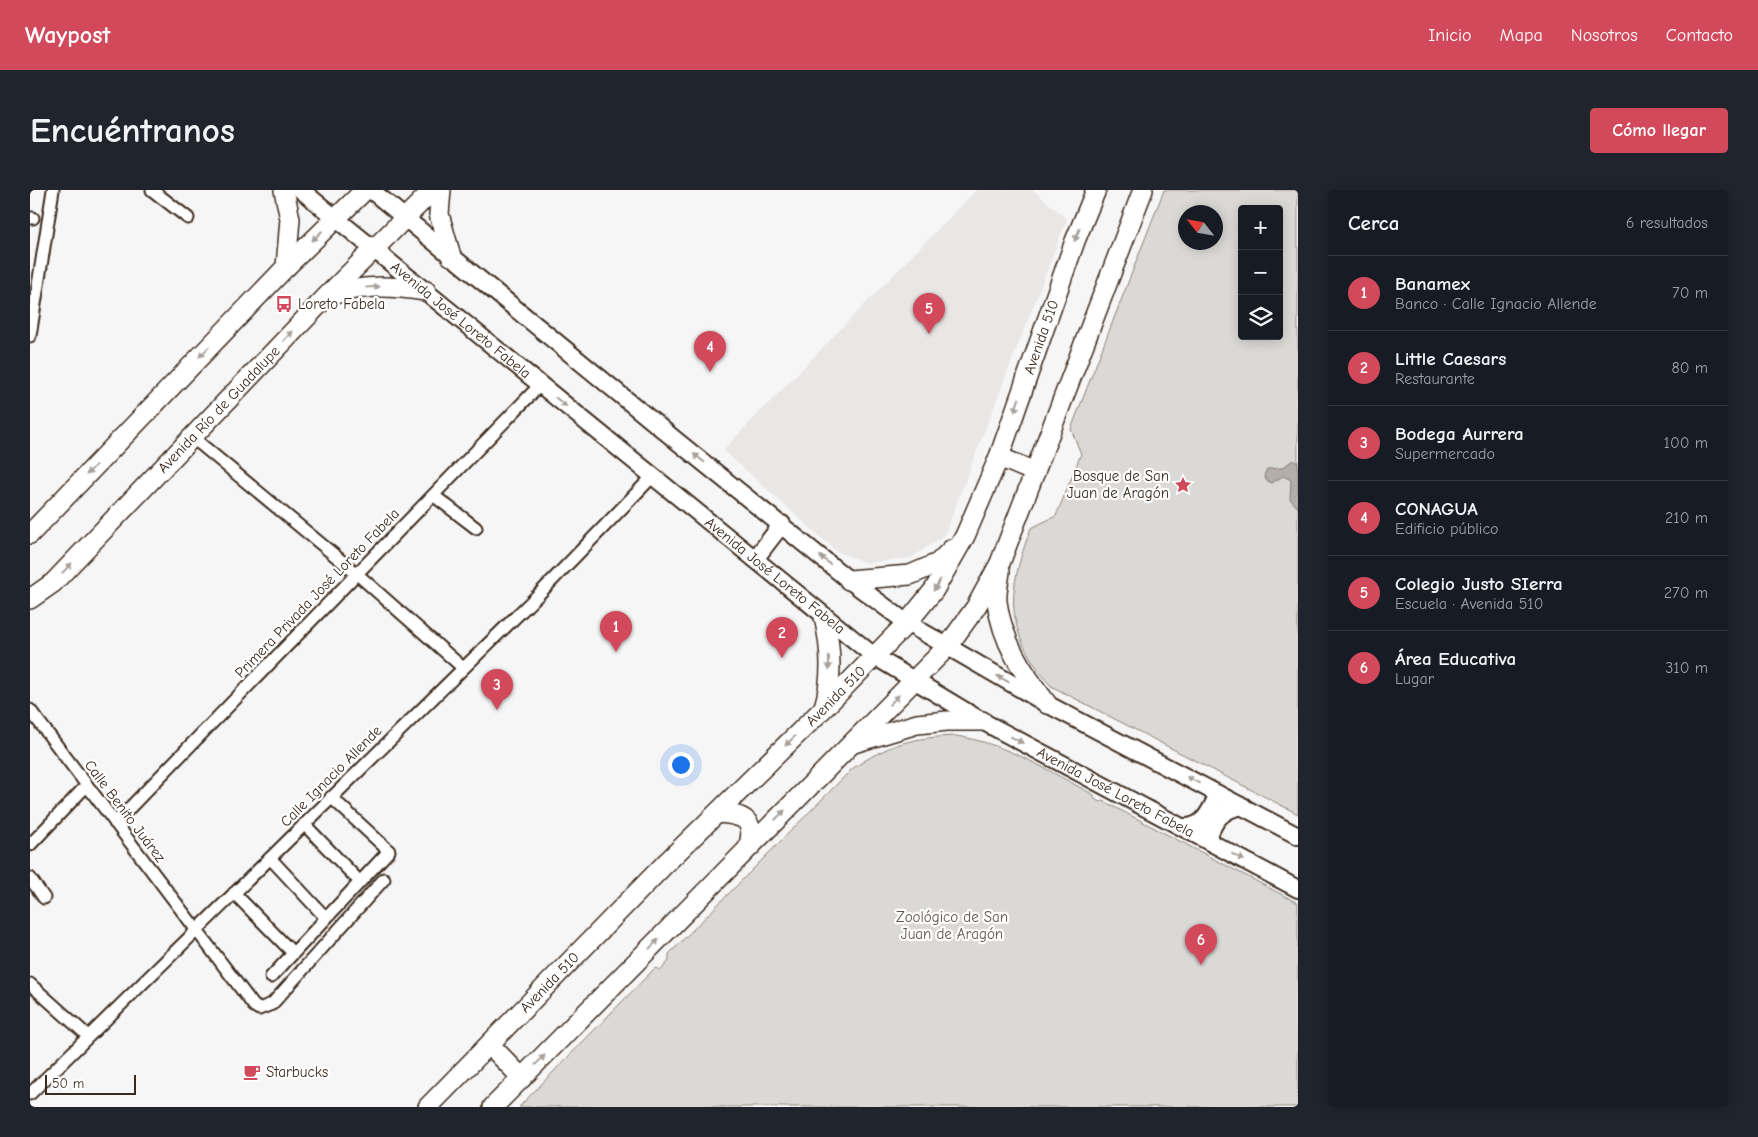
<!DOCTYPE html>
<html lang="es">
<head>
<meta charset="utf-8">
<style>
	:root { --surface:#171b24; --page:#20242c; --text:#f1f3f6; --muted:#9ea1a6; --line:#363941; --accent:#d1495b }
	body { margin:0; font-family:"Comic Neue",sans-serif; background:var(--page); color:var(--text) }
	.controls { position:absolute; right:15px; top:15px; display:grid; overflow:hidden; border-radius:5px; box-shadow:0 2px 12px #0003 }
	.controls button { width:45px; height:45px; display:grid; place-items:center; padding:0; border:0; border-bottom:1px solid var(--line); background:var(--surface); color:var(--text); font:25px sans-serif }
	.compass { position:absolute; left:1148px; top:15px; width:45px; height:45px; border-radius:50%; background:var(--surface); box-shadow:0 2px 12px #0003; rotate:301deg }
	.scale { position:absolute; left:15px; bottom:12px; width:91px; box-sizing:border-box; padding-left:5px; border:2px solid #3b2a1e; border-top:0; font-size:14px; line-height:18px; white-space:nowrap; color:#3b2a1e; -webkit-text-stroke:4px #fff; paint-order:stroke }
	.you { position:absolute; left:650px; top:574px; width:18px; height:18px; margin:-12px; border:4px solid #fff; border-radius:50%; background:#1a73e8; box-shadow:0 0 0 8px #1a73e833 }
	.badge { display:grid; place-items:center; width:32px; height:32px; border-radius:50%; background:var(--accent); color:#fff; font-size:16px; font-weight:700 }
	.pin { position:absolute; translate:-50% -41px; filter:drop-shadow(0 1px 2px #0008) }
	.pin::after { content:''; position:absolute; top:26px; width:18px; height:15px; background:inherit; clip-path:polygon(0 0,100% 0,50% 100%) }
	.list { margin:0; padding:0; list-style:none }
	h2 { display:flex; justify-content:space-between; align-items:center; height:65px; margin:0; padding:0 20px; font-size:21px }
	h2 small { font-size:16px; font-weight:400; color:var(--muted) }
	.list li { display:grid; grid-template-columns:32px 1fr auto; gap:15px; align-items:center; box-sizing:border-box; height:75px; padding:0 20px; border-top:1px solid var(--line) }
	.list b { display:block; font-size:19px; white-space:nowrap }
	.list p { margin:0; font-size:16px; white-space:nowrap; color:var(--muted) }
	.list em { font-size:16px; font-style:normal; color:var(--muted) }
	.icon { flex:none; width:28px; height:28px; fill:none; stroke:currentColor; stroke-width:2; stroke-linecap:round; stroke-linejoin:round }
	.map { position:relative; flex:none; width:1268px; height:917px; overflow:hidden; border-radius:5px }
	header { display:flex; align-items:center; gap:30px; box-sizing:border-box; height:70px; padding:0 25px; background:var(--accent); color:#fff }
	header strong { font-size:24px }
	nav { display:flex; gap:28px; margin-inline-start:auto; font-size:18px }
	.intro { display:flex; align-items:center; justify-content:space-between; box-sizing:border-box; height:120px; padding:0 30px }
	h1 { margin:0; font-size:35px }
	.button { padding:12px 22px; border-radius:5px; background:var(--accent); color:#fff; font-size:18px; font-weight:700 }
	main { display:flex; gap:30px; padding:0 30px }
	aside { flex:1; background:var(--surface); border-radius:5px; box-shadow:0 2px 12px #0003 }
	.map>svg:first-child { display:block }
	.built { fill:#e9e7e6 }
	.green { fill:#dbd9d6; stroke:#8b827a; fill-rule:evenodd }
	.water { fill:#b4aeaa; stroke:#847972 }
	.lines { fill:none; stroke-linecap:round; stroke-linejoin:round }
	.minor-casing { stroke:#3b2a1e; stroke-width:15 }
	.secondary-casing { stroke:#3b2a1e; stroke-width:20 }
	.primary-casing { stroke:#3b2a1e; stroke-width:22 }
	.minor { stroke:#fff; stroke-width:11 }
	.secondary { stroke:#fff; stroke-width:16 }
	.primary { stroke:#fff; stroke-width:19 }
	.oneway { fill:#a79f9a }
	.labels { text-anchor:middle; stroke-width:4.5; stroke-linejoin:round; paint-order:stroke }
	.poi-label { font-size:15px; fill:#3b2a1e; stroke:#fff; text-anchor:start }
	.street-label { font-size:15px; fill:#3b2a1e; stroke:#fff }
	.park-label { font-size:15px; fill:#63564c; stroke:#fff }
</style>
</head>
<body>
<header>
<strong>Waypost</strong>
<nav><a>Inicio</a><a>Mapa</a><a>Nosotros</a><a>Contacto</a></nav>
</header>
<div class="intro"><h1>Encuéntranos</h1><a class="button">Cómo llegar</a></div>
<main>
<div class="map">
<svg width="1268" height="917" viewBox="0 0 1268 917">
	<rect width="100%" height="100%" fill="#f7f6f6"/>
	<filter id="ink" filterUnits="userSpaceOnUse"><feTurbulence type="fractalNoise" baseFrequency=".02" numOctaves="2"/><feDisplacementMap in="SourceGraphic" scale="10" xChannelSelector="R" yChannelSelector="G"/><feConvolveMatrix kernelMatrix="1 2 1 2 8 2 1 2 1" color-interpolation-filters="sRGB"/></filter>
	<g filter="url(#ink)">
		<path class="built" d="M946 0H1003L1037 29 914 346 881 368 836 373 806 361 693 260Z"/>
		<path class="green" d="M1134 0H1268V624L1021 496C974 440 976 404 1001 338L1026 326 1051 264 1041 239ZM1212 19H1249V146H1212ZM1156 22H1186V52H1156Z
			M927 546C977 554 1019 581 1064 605V608L1069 612 1073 611 1268 713V917H489L625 778 631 780 639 771V764L822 579C858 554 883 547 927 546Z"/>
		<path class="water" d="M1263 270 1268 273V318L1260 309 1261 290 1253 286 1242 293 1236 290 1234 285 1237 279 1252 278Z"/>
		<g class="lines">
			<g class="minor-casing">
				<path id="minor" d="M122 0 158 28
					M0 28H3
					M0 146 23 0
					M162 247 326 383 432 477
					M403 305 446 338
					M0 520 224 816 229 819 242 814 354 689
					M85 633 510 195
					M274 634 330 692
					M0 655 56 596
					M240 668 296 728
					M0 688 14 708
					M204 703 263 763
					M241 787 359 661 301 607
					M0 794 58 846
					M0 904 508 405 622 287"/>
			</g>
			<g class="secondary-casing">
				<g id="secondary">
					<path id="s1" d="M271 0 844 466 952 531 1268 699"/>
					<path d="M341 0 648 252 819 390 877 433 1017 514 1268 646"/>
					<path d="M725 369 752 334"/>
					<path d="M1153 637C1174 638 1180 621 1188 604"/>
					<path d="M1177 650C1184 631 1191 619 1213 616"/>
				</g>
			</g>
			<g class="primary-casing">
				<g id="primary">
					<path d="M254 0 260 29 256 77"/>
					<path d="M411 0 409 24 421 66"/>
					<path d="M299 106C332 94 362 96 396 101"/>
					<path d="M969 267 1005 282"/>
					<path d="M0 344 256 77 335 0"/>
					<path d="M970 381C969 391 966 402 967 412 972 451 993 483 1017 514"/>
					<path d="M819 390 880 385 908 373 922 359"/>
					<path id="s2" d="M0 409 23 393 296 107 403 0"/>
					<path d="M794 517C803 488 801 457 794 427"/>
					<path d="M824 553 887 534 917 531H952"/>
					<path d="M688 623C713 625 727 629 718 658"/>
					<path d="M460 855 492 888"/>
					<path id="s3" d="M398 917 636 673 794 518 877 433 904 400 935 346 969 267 1045 51 1066 0"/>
					<path d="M463 917 917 457 946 417 970 373 1113 0"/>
				</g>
			</g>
			<use href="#minor" class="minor"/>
			<use href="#secondary" class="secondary"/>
			<use href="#primary" class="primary"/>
		</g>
		<defs><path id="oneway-solid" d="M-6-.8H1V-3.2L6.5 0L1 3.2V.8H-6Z" transform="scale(1.25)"/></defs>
		<g class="oneway">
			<use href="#oneway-solid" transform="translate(1047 45) rotate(112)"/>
			<use href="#oneway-solid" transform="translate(287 46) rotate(136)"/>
			<use href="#oneway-solid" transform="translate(343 97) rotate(-3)"/>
			<use href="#oneway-solid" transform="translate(258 146) rotate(-46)"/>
			<use href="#oneway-solid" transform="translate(174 162) rotate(134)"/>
			<use href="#oneway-solid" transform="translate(531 212) rotate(39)"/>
			<use href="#oneway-solid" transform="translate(987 215) rotate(109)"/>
			<use href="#oneway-solid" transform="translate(669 268) rotate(-142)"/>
			<use href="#oneway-solid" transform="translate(61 280) rotate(134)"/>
			<use href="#oneway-solid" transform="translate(795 370) rotate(-140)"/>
			<use href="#oneway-solid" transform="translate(37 378) rotate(-46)"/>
			<use href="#oneway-solid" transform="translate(907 395) rotate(121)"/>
			<use href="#oneway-solid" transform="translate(799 473) rotate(89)"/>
			<use href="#oneway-solid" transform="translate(973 489) rotate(-151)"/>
			<use href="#oneway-solid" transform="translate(864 510) rotate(-45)"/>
			<use href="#oneway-solid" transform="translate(987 550) rotate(28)"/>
			<use href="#oneway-solid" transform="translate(760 551) rotate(135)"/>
			<use href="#oneway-solid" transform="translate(1163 590) rotate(-152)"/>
			<use href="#oneway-solid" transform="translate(750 625) rotate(-45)"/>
			<use href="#oneway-solid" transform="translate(1208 667) rotate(28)"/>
			<use href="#oneway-solid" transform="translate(624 754) rotate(-46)"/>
			<use href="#oneway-solid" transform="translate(510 870) rotate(-46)"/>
		</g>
	</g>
	<defs>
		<g id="bus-bare" transform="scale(1.35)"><path d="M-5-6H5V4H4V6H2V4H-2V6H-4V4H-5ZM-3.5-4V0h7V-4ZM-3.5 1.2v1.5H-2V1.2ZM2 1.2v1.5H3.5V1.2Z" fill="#d1495b" stroke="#fff" stroke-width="2.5" paint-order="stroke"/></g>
		<g id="sight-bare" transform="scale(1.35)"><path d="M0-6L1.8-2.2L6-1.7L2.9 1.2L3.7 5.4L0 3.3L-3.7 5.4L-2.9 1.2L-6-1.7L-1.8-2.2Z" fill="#d1495b" stroke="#fff" stroke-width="2.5" paint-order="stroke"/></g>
		<g id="cafe-bare" transform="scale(1.35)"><path d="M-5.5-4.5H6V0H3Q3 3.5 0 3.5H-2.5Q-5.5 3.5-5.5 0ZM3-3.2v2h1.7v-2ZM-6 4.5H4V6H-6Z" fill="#d1495b" stroke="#fff" stroke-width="2.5" paint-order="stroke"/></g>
	</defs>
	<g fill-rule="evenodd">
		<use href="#bus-bare" x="254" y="114"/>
		<use href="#sight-bare" x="1153" y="295"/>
		<use href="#cafe-bare" x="222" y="882"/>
	</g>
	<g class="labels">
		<g class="poi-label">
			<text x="268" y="119">Loreto Fabela</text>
			<text x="1139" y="291" text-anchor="end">Bosque de San<tspan x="1139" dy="17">Juan de Aragón</tspan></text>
			<text x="236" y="887">Starbucks</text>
		</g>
		<g class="street-label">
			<text dy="5" stroke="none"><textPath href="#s1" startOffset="206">Avenida José Loreto Fabela</textPath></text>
			<text dy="5" stroke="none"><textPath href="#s3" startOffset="999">Avenida 510</textPath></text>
			<text dy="5" stroke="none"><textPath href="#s2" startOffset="268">Avenida Río de Guadalupe</textPath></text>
			<text dy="5" stroke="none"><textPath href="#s1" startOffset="611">Avenida José Loreto Fabela</textPath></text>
			<text transform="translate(287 403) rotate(-46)" y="5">Primera Privada José Loreto Fabela</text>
			<text dy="5" stroke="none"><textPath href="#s3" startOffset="579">Avenida 510</textPath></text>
			<text transform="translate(301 586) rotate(-45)" y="5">Calle Ignacio Allende</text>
			<text dy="5" stroke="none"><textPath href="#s1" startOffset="1016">Avenida José Loreto Fabela</textPath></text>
			<text transform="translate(95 621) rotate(53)" y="5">Calle Benito Juárez</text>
			<text dy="5" stroke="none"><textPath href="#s3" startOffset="174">Avenida 510</textPath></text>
		</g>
		<g class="park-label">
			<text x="922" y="732">Zoológico de San<tspan x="922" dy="17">Juan de Aragón</tspan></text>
		</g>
	</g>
</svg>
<div class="controls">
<button>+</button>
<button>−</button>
<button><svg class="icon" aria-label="layers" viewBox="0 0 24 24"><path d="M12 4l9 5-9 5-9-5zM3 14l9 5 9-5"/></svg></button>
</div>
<svg class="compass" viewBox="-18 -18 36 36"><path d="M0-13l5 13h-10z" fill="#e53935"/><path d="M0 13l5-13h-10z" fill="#9ea1a6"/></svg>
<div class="scale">50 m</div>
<div class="you"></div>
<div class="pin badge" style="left:586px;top:462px">1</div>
<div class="pin badge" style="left:752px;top:468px">2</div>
<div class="pin badge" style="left:467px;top:520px">3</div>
<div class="pin badge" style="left:680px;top:182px">4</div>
<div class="pin badge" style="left:899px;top:144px">5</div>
<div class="pin badge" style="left:1171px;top:775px">6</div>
</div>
<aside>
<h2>Cerca<small>6 resultados</small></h2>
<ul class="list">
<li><span class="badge">1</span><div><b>Banamex</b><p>Banco · Calle Ignacio Allende</p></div><em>70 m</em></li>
<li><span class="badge">2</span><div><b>Little Caesars</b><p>Restaurante</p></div><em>80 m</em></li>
<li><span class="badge">3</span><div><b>Bodega Aurrera</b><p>Supermercado</p></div><em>100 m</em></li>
<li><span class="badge">4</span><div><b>CONAGUA</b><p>Edificio público</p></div><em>210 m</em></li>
<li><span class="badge">5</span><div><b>Colegio Justo SIerra</b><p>Escuela · Avenida 510</p></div><em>270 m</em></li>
<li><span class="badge">6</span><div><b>Área Educativa</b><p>Lugar</p></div><em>310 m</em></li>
</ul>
</aside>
</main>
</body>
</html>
